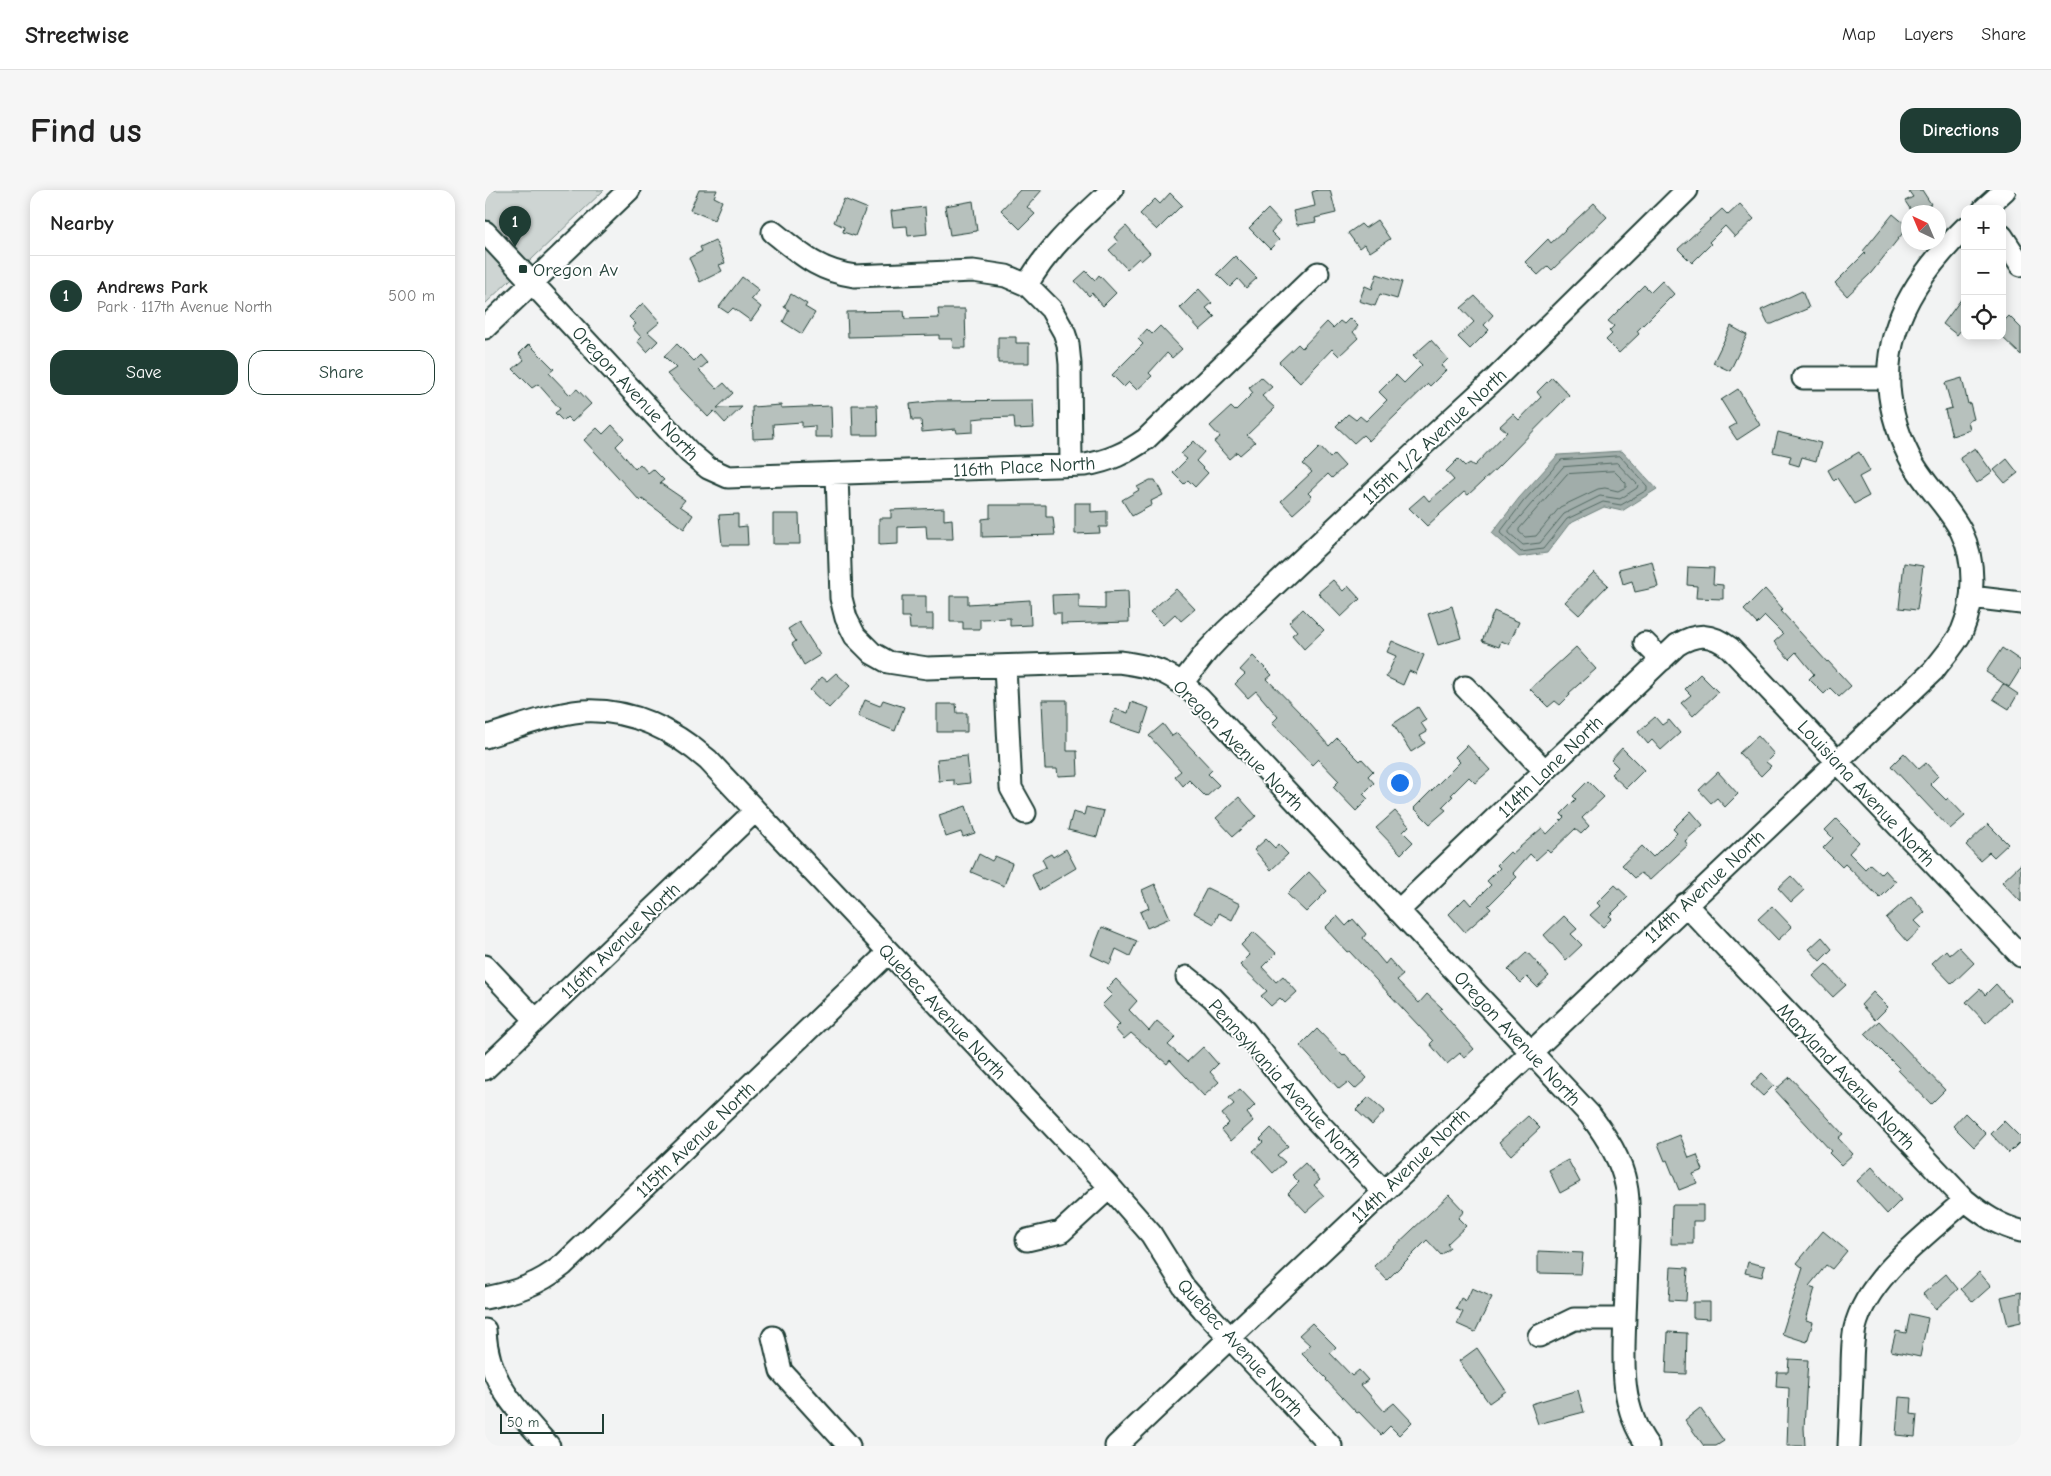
<!DOCTYPE html>
<html lang="en">
<head>
<meta charset="utf-8">
<style>
	:root { --surface:#fff; --page:#f6f6f6; --text:#222; --muted:#767676; --line:#e0e0e0; --accent:#1f3d34 }
	body { margin:0; font-family:"Comic Neue",sans-serif; background:var(--page); color:var(--text) }
	.controls { position:absolute; right:15px; top:15px; display:grid; overflow:hidden; border-radius:10px; box-shadow:0 2px 12px #0003 }
	.controls button { width:45px; height:45px; display:grid; place-items:center; padding:0; border:0; border-bottom:1px solid var(--line); background:var(--surface); color:var(--text); font:25px sans-serif }
	.compass { position:absolute; left:1416px; top:15px; width:45px; height:45px; border-radius:50%; background:var(--surface); box-shadow:0 2px 12px #0003; rotate:316deg }
	.scale { position:absolute; left:15px; bottom:12px; width:104px; box-sizing:border-box; padding-left:5px; border:2px solid #1f3d34; border-top:0; font-size:14px; line-height:18px; white-space:nowrap; color:#1f3d34; -webkit-text-stroke:4px #fff; paint-order:stroke }
	.you { position:absolute; left:914px; top:592px; width:18px; height:18px; margin:-12px; border:4px solid #fff; border-radius:50%; background:#1a73e8; box-shadow:0 0 0 8px #1a73e833 }
	.badge { display:grid; place-items:center; width:32px; height:32px; border-radius:50%; background:var(--accent); color:#fff; font-size:16px; font-weight:700 }
	.pin { position:absolute; translate:-50% -41px; filter:drop-shadow(0 1px 2px #0008) }
	.pin::after { content:''; position:absolute; top:26px; width:18px; height:15px; background:inherit; clip-path:polygon(0 0,100% 0,50% 100%) }
	.list { margin:0; padding:0; list-style:none }
	h2 { display:flex; justify-content:space-between; align-items:center; height:65px; margin:0; padding:0 20px; font-size:21px }
	h2 small { font-size:16px; font-weight:400; color:var(--muted) }
	.list li { display:grid; grid-template-columns:32px 1fr auto; gap:15px; align-items:center; box-sizing:border-box; height:80px; padding:0 20px; border-top:1px solid var(--line) }
	.list b { display:block; font-size:19px; white-space:nowrap }
	.list p { margin:0; font-size:16px; white-space:nowrap; color:var(--muted) }
	.list em { font-size:16px; font-style:normal; color:var(--muted) }
	.actions { display:flex; gap:10px; padding:15px 20px }
	.actions a { flex:1; padding:11px 0; border:1px solid var(--accent); border-radius:15px; text-align:center; font-size:18px; color:var(--accent) }
	.actions .main { background:var(--accent); color:#fff }
	.icon { flex:none; width:28px; height:28px; fill:none; stroke:currentColor; stroke-width:2; stroke-linecap:round; stroke-linejoin:round }
	.map { position:relative; flex:none; width:1536px; height:1256px; overflow:hidden; border-radius:15px }
	header { display:flex; align-items:center; gap:30px; box-sizing:border-box; height:70px; padding:0 25px; background:var(--surface); border-bottom:1px solid var(--line) }
	header strong { font-size:24px }
	nav { display:flex; gap:28px; margin-inline-start:auto; font-size:18px }
	.intro { display:flex; align-items:center; justify-content:space-between; box-sizing:border-box; height:120px; padding:0 30px }
	h1 { margin:0; font-size:35px }
	.button { padding:12px 22px; border-radius:15px; background:var(--accent); color:#fff; font-size:18px; font-weight:700 }
	main { display:flex; gap:30px; padding:0 30px }
	aside { flex:1; background:var(--surface); border-radius:15px; box-shadow:0 2px 12px #0003 }
	.map>svg:first-child { display:block }
	.green { fill:#ced5d3; stroke:#768984 }
	.water { fill:#a1adaa; stroke:#6d807b }
	.lines { fill:none; stroke-linecap:round; stroke-linejoin:round }
	.shore { stroke:#536a63; stroke-width:1 }
	.building { fill:#b7c1bd; stroke:#1f3d34 }
	.minor-casing { stroke:#1f3d34; stroke-width:25 }
	.minor { stroke:#fff; stroke-width:21 }
	.poi-dot { fill:#1f3d34; stroke:#fff; stroke-width:2 }
	.labels { text-anchor:middle; stroke-width:4; stroke-linejoin:round; paint-order:stroke }
	.poi-label { font-size:19px; fill:#1f3d34; stroke:#fff; text-anchor:start }
	.street-label { font-size:19px; fill:#1f3d34; stroke:#fff }
</style>
</head>
<body>
<header>
<strong>Streetwise</strong>
<nav><a>Map</a><a>Layers</a><a>Share</a></nav>
</header>
<div class="intro"><h1>Find us</h1><a class="button">Directions</a></div>
<main>
<aside>
<h2>Nearby<small></small></h2>
<ul class="list">
<li><span class="badge">1</span><div><b>Andrews Park</b><p>Park · 117th Avenue North</p></div><em>500 m</em></li>
</ul>
<div class="actions"><a class="main">Save</a><a>Share</a></div>
</aside>
<div class="map">
<svg width="1536" height="1256" viewBox="0 0 1536 1256">
	<rect width="100%" height="100%" fill="#f2f3f3"/>
	<filter id="ink" filterUnits="userSpaceOnUse"><feTurbulence type="fractalNoise" baseFrequency=".02" numOctaves="2"/><feDisplacementMap in="SourceGraphic" scale="10" xChannelSelector="R" yChannelSelector="G"/><feConvolveMatrix kernelMatrix="1 2 1 2 8 2 1 2 1" color-interpolation-filters="sRGB"/></filter>
	<g filter="url(#ink)">
		<path class="green" d="M0 0H119L0 114Z"/>
		<path class="water" d="M1137 261 1172 299 1137 321 1119 317 1084 334 1062 363 1034 367 1007 343 1034 308 1073 265Z"/>
		<g class="lines">
			<path class="shore" d="M1135 266 1162 296V300L1136 315 1118 312 1082 329 1058 359 1036 362 1015 343 1016 341 1038 312 1076 270Z
				M1132 273 1153 295 1152 298 1135 309 1115 306 1079 324 1055 353 1038 355 1024 343V340L1078 277Z
				M1129 281 1141 293V297L1133 301 1120 298 1113 299 1075 317 1051 346 1040 347 1034 342V339L1082 284Z"/>
		</g>
		<path class="building" d="M214 0H232L229 7 237 11 229 30 205 20Z
			M535 0H557L542 17 550 24 535 39 516 20Z
			M833 0H845L851 23 830 28 831 32 812 35 808 21 830 16 827 2Z
			M1423 0H1437L1446 14 1431 22H1427L1420 11 1428 7Z
			M685 3 697 15 672 40 655 24 670 9 675 14Z
			M359 9 381 18 370 46 358 42 359 37 349 32Z
			M488 11 492 41 465 45 460 16Z
			M1109 13 1122 27 1067 80 1063 76 1053 85 1040 72 1063 49 1066 53Z
			M1255 14 1269 29 1250 47 1240 36 1224 52 1226 54 1207 73 1193 59 1237 19 1243 25Z
			M440 17 442 44 423 46 422 36 408 37 406 21Z
			M783 19 795 32 786 42 794 50 785 59 764 38Z
			M1408 24 1421 35V39L1386 83 1362 106 1350 93 1380 63 1378 61Z
			M892 30 905 49 885 62 879 54 874 58 863 43 876 34 880 38Z
			M641 36 665 63 656 71 654 68 642 79 624 60 633 52 629 47Z
			M230 50 240 73 234 75 237 81 215 92 204 68 217 61 215 57Z
			M750 66 772 88 761 98 753 89 745 97 732 84Z
			M601 81 610 90 614 85 631 103 618 116 607 103 604 106 590 91Z
			M892 84 917 92 912 109 895 104 890 116 874 111 880 96 887 99Z
			M257 87 274 100 266 109 276 117 266 131 248 118 243 123 234 117Z
			M1177 91 1189 104 1152 141 1154 144 1134 163 1121 150 1127 144 1124 141 1129 136 1123 131 1159 95 1166 102Z
			M714 99 727 113 721 118 730 127 715 140 695 118Z
			M1317 101 1324 118 1287 134H1283L1276 120Z
			M306 104 322 114 320 117 330 123 317 144 298 132 304 120 299 117Z
			M1480 104V135L1472 145 1458 134Z
			M990 106 1008 125 999 135 1004 140 985 159 973 147 989 132 976 118Z
			M158 113 175 132 163 142 173 151 162 162 152 151 156 147 147 137 151 134 144 127Z
			M453 119H480L481 158H468L467 149H454V145L363 147 362 122 419 121 420 129 454 128Z
			M1524 126 1536 138V165L1517 147V133Z
			M865 128 873 136 868 142 873 148 854 166 847 159 815 193 794 172 813 154 817 158 842 132 848 138 855 131 859 134Z
			M675 136 697 159 687 168 682 163 664 183 667 186 652 200 644 192 639 197 627 185 658 154 653 149 662 139 667 144Z
			M1246 136 1262 145 1245 181 1228 173Z
			M513 147H531V153H544V173H513Z
			M946 150 963 169 956 176 961 180 945 196 943 194 884 251 878 245 869 253 851 236 863 224 871 230 875 226 881 231 902 210 894 202 911 185 919 193 937 175 928 166Z
			M44 154 69 179 64 183 85 205 92 199 106 214 87 232 82 227 78 231 70 223 75 219 53 194 47 198 28 179 39 170 34 164Z
			M192 154 209 171 215 165 222 173 214 180 232 199 239 193 248 203 232 218 257 217 240 233 229 221 223 227 182 184 191 178 179 166Z
			M776 187 787 197 777 206 790 218 762 245 770 252 755 265 752 262 744 269 729 252 735 247 725 236 746 217 750 221 768 203 764 198Z
			M1067 187 1084 205 1012 278 983 305 979 302 942 336 924 318 939 305 944 311 969 290 961 281 973 269 980 276 985 273 989 276 1022 242 1015 236 1028 224 1034 230 1056 207 1052 202Z
			M1477 188 1483 214 1485 213 1489 229 1483 231 1485 240 1467 246 1460 220 1467 218 1460 193Z
			M1253 199 1275 235 1252 250 1244 238 1251 234 1236 210Z
			M548 210 549 238 530 239 529 227 497 228 488 229V242L472 243 471 239 437 242 436 230H427L425 214 452 211Z
			M296 215V218L346 216 347 247H330V236L317 237V232L288 234 289 248 268 249 267 217Z
			M367 215H392L393 245H368Z
			M127 235 139 248 131 256 150 279 155 274 163 283 168 279 179 290 175 293 200 310 195 316 208 325 199 339 157 309 155 311 99 250 112 238 118 244Z
			M1293 242 1336 253 1331 271 1317 267 1314 276 1304 273 1306 266 1288 262Z
			M709 251 719 262 711 271 723 283 710 297 703 290 699 294 688 283 702 269 696 264Z
			M835 257 845 268 849 264 860 276 847 288 843 284 823 303 827 307 808 324 796 311 827 282 818 274Z
			M1490 258 1507 282 1492 293 1475 268Z
			M1374 262 1385 281 1374 287 1384 306 1369 314 1352 288 1349 291 1343 280Z
			M1522 269 1533 283 1520 293 1509 280Z
			M665 290H670L678 305 666 311 667 315 647 326 637 310 654 300 652 297Z
			M590 313H606V322L622 321V337H614L615 343 590 344Z
			M505 315H561V327H568L570 345 497 347V329L505 328Z
			M459 318V330L467 329 468 349H442L441 336 413 337V354L394 355V328H406V320Z
			M253 324V337L262 336 263 355H237L234 325Z
			M288 324H314L315 354H288Z
			M1167 371 1173 397 1150 402 1147 391 1138 394 1134 379Z
			M1419 373 1438 376 1432 420 1414 418Z
			M1203 377 1229 378 1228 394 1238 395V409L1211 408 1212 396 1202 395Z
			M1109 382 1123 395 1094 425 1080 412Z
			M848 390 858 401 863 396 875 409 856 427 833 403Z
			M691 399 710 419 696 431 690 424 678 435 665 422Z
			M1280 399 1298 419 1296 421 1342 472 1343 471 1366 496 1354 507 1345 498 1339 504 1324 489 1329 484 1311 462 1304 469 1289 452 1298 444 1280 426 1272 434 1259 420Z
			M643 401 644 432 576 434V423H568L567 405 594 404V418L620 419V402Z
			M417 406H441V424H448V439H425L424 427H417Z
			M465 406H483V414L545 410 546 435 525 436V428L495 429V439H478V432H465Z
			M967 416 976 448 953 455 943 424Z
			M818 419 839 440 819 459 807 445 812 441 804 432Z
			M1009 421 1034 432 1024 454 1016 451 1014 457 997 451Z
			M314 432 335 465 319 475 307 454 311 451 303 439Z
			M907 451 939 465 931 484 924 481 918 495 901 487 911 466 902 462Z
			M1091 457 1111 479 1084 503 1085 505 1075 515 1070 511 1063 517 1045 499Z
			M1517 458 1536 471V478L1524 497 1501 482Z
			M768 466 787 485 782 489 819 527 844 556 852 548 875 571 877 569 888 581 883 586 889 593 878 604 883 609 871 621 848 597 854 591 833 569 827 575 787 533 793 527 771 501 763 508 750 494 760 484 755 480Z
			M351 483 365 496 344 518 325 500 337 487 342 491Z
			M1215 484 1233 502 1208 526 1196 513 1206 505 1200 499Z
			M1518 494 1533 504 1524 519 1508 509Z
			M380 510 395 516 398 510 419 517 410 541 373 526Z
			M557 510H582V561H592L593 585 573 586 572 579H560Z
			M646 512 664 518 656 543 625 533 630 519 643 523Z
			M452 514H471L472 523H482V542H452Z
			M933 517 941 530 936 533 942 542 935 546 940 553 926 562 908 534Z
			M1170 527 1177 535 1184 530 1195 543 1176 560 1167 550 1163 554 1153 542Z
			M678 534 687 546 692 543 727 580 723 584 734 595 721 607 704 590 698 596 690 586 696 581 664 546Z
			M1273 546 1289 564 1281 572 1286 576 1276 586 1254 563Z
			M982 555 1005 580 990 593 984 587 966 605 968 606 957 617 961 620 945 634 929 618 975 572 970 567Z
			M1137 558 1159 580 1141 598 1126 584 1133 577 1126 570Z
			M1419 563 1434 579 1441 573 1453 586 1445 594 1461 610 1463 608 1480 626 1465 639 1406 576Z
			M482 566 485 593 469 595V590L454 591 452 569Z
			M1233 582 1253 604 1240 617 1232 608 1226 613 1214 600Z
			M1103 591 1119 607 1097 628 1104 636 1096 644 1090 639 1065 663 1062 660 1051 670 1045 664 1028 683 1032 687 1003 716 1006 719 980 742 964 724 980 708 986 715 1006 695 1002 691 1015 678 1012 675 1025 662 1027 664 1057 638 1062 644 1079 627 1076 624 1091 609 1088 606Z
			M754 607 771 626 748 646 731 628Z
			M481 616 490 643 478 647 476 642 461 647 454 625Z
			M601 617 619 621 612 647 583 640 588 622 599 625Z
			M910 621 924 636 918 642 928 652 916 664 891 638Z
			M1206 621 1218 635 1200 651 1203 655 1165 690 1156 683 1150 688 1137 675 1157 656 1168 667 1192 643 1188 639Z
			M1351 629 1374 652 1364 663 1380 679 1385 674 1396 684 1400 680 1411 692 1395 708 1360 674 1357 677 1338 658 1348 648 1340 640Z
			M1503 634 1523 654 1509 667 1504 662 1495 670 1481 655Z
			M781 649 790 658 793 654 803 664 786 680 769 660Z
			M581 659 591 678 554 700 547 685 561 677 557 669 566 664 568 667Z
			M494 664 507 671 510 666 527 673 519 696 486 682Z
			M1536 674V712L1517 692Z
			M824 682 842 701 821 722 802 704Z
			M1306 686 1319 700 1306 712 1293 698Z
			M670 694 685 728 662 738 655 722 664 718 657 700Z
			M1130 695 1143 707 1124 726 1127 728 1118 737 1105 725 1115 716 1112 713Z
			M722 698 755 714 747 730 734 723 729 734 709 723Z
			M1426 706 1440 722 1430 731 1437 738 1422 752 1401 728Z
			M1287 716 1307 737 1293 750 1273 729Z
			M852 726 861 736 868 729 881 744 878 748 900 774 904 769 918 785 912 790 934 813 942 804 957 818 955 820 989 859 979 868 975 863 962 874 945 854 948 851 864 761 862 762 840 738Z
			M1079 726 1092 739 1086 744 1097 755 1081 770 1059 745Z
			M617 737 652 751 645 766 631 759 625 774 606 765Z
			M769 742 791 763 777 777 791 792 798 786 812 802 800 813 795 808 786 816 776 806 782 801 755 775 765 765 756 755Z
			M1337 747 1347 759 1335 771 1324 759Z
			M1474 757 1489 773 1467 794 1447 773 1461 760 1465 765Z
			M1042 762 1064 786 1052 797 1042 787 1036 793 1023 780Z
			M1341 774 1361 795 1348 807 1328 786Z
			M631 789 652 811 644 820 664 841 672 831 691 847 683 855 702 872 718 857 733 874 725 882 734 892 719 906 685 870 682 874 646 843 639 849 630 839 635 834 617 815 627 805 621 799Z
			M1511 794 1525 810 1501 833 1481 812 1495 799 1500 805Z
			M1388 802 1403 817 1390 830 1376 815Z
			M1394 831 1460 900 1446 914 1413 880 1415 879 1380 844Z
			M832 839 858 866 860 864 882 888 870 899 863 892 854 899 815 856Z
			M1277 883 1289 895 1278 906 1266 895Z
			M1305 887 1358 944 1353 948 1368 964 1356 975 1344 963 1346 961 1290 900Z
			M755 899 770 915 762 923 768 931 746 951 737 940 744 933 737 924 749 914 744 908Z
			M884 907 900 921 887 935 871 920Z
			M1480 923 1501 944 1489 957 1468 936Z
			M1043 926 1055 938 1026 965 1014 952Z
			M1519 931 1536 948V951L1524 963 1506 944Z
			M786 938 803 956 792 965 800 972 788 983 768 961 778 952 775 949Z
			M1195 945 1204 968 1212 965 1218 980 1208 984 1212 993 1194 1000 1182 970 1180 971 1173 954Z
			M1083 970 1095 992 1075 1003 1064 980Z
			M820 973 835 990 829 995 839 1006 821 1022 803 1003 814 992 807 985Z
			M1387 977 1416 1010 1402 1024 1372 991Z
			M964 1005 979 1021 973 1028 981 1036 962 1054 965 1058 956 1065 942 1050 902 1090 889 1076Z
			M1187 1015H1218V1031H1208V1054H1186Z
			M1338 1041 1362 1061 1347 1079 1341 1075 1324 1096 1330 1098 1321 1130 1328 1132 1322 1152 1297 1144 1318 1078 1312 1073Z
			M1053 1061 1098 1063 1096 1084 1053 1083Z
			M1263 1072 1280 1076 1277 1087 1260 1083Z
			M1186 1077 1203 1078 1201 1111 1184 1110Z
			M1494 1082 1506 1096 1488 1112 1476 1099Z
			M1461 1084 1473 1099 1451 1119 1438 1104Z
			M987 1098 1007 1107 990 1142 972 1134 978 1122 971 1119 976 1108 981 1111Z
			M1536 1102V1132L1523 1135 1516 1107Z
			M1208 1112H1225V1129L1208 1128Z
			M1425 1124 1443 1128 1435 1167 1406 1161 1411 1141 1421 1143Z
			M827 1133 851 1157 845 1163 867 1186 874 1180 883 1190 876 1195 899 1221 909 1213 927 1232 914 1245 905 1236 896 1245 874 1222 872 1223 841 1190 842 1189 817 1164 825 1155 814 1145Z
			M1183 1142 1202 1143 1201 1184 1181 1183Z
			M992 1158 1021 1201 1004 1213 974 1171Z
			M1304 1169 1323 1170 1319 1238 1320 1256H1302L1304 1198 1291 1197 1292 1182H1303Z
			M1093 1200 1099 1222 1053 1234 1046 1214Z
			M1414 1207 1427 1208 1426 1224 1432 1225 1430 1247 1411 1245Z
			M1215 1218 1239 1251 1231 1256H1219L1200 1230Z"/>
		<g class="lines">
			<g class="minor-casing">
				<path id="minor" d="M1499 19 1520 0
					M0 42 205 263 223 278 243 287 600 275C624 271 641 263 661 249L833 83
					M288 42C316 64 333 81 370 86L488 81 521 86 542 95 566 119 579 142 583 154 585 174 586 275
					M1517 46 1536 75
					M542 95C563 57 596 29 627 0
					M0 138 144 0
					M1318 188H1404
					M352 284 356 408 361 428 370 446 387 463 403 472 442 478 634 472C673 477 687 483 715 509L1105 925C1121 946 1136 969 1141 995 1145 1012 1143 1031 1143 1048 1142 1075 1141 1102 1140 1128 1138 1173 1135 1218 1163 1256
					M1486 407 1536 413
					M1160 453 1177 470
					M520 476 526 598 540 623
					M697 493 722 461 740 442 951 243 1011 188 1202 0
					M980 497 1060 581
					M0 547C30 538 66 524 97 521 146 518 187 539 223 570L625 997 666 1044 699 1097 718 1119 846 1256
					M1200 714 1480 1010C1497 1024 1514 1036 1536 1041
					M913 721 1192 455C1212 443 1226 443 1245 458L1536 766
					M0 776 51 830
					M702 787 727 807 760 841 828 927 898 1001
					M0 879 270 621
					M542 1050 576 1042 625 997
					M0 1108C31 1102 53 1095 78 1075L403 763
					M0 1140C2 1191 32 1220 64 1256
					M1054 1146 1089 1129H1140
					M288 1147 296 1181 364 1256
					M631 1256 1448 481C1458 468 1470 455 1477 441 1490 411 1491 371 1476 341 1462 314 1437 293 1424 266 1379 176 1413 103 1480 38
					M1364 1256C1365 1232 1366 1208 1367 1184 1367 1169 1367 1153 1370 1138 1382 1087 1442 1045 1480 1010"/>
			</g>
			<use href="#minor" class="minor"/>
		</g>
	</g>
	<rect class="poi-dot" x="33" y="74" width="10" height="10" rx="2.5"/>
	<g class="labels">
		<g class="poi-label">
			<text x="48" y="86">Oregon Av</text>
		</g>
		<g class="street-label">
			<text transform="translate(151 203) rotate(47)" y="7">Oregon Avenue North</text>
			<text transform="translate(949 246) rotate(-43)" y="7">115th 1/2 Avenue North</text>
			<text transform="translate(539 276) rotate(-3)" y="7">116th Place North</text>
			<text transform="translate(754 555) rotate(45)" y="7">Oregon Avenue North</text>
			<text transform="translate(1065 576) rotate(-44)" y="7">114th Lane North</text>
			<text transform="translate(1382 603) rotate(47)" y="7">Louisiana Avenue North</text>
			<text transform="translate(1219 696) rotate(-43)" y="7">114th Avenue North</text>
			<text transform="translate(135 750) rotate(-44)" y="7">116th Avenue North</text>
			<text transform="translate(458 821) rotate(47)" y="7">Quebec Avenue North</text>
			<text transform="translate(1033 848) rotate(47)" y="7">Oregon Avenue North</text>
			<text transform="translate(1362 886) rotate(47)" y="7">Maryland Avenue North</text>
			<text transform="translate(801 893) rotate(48)" y="7">Pennsylvania Avenue North</text>
			<text transform="translate(210 949) rotate(-44)" y="7">115th Avenue North</text>
			<text transform="translate(925 975) rotate(-44)" y="7">114th Avenue North</text>
			<text transform="translate(756 1157) rotate(48)" y="7">Quebec Avenue North</text>
		</g>
	</g>
</svg>
<div class="controls">
<button>+</button>
<button>−</button>
<button><svg class="icon" aria-label="locate" viewBox="0 0 24 24"><circle cx="12" cy="12" r="6"/><path d="M12 2v4M12 18v4M2 12h4M18 12h4"/></svg></button>
</div>
<svg class="compass" viewBox="-18 -18 36 36"><path d="M0-13l5 13h-10z" fill="#e53935"/><path d="M0 13l5-13h-10z" fill="#767676"/></svg>
<div class="scale">50 m</div>
<div class="you"></div>
<div class="pin badge" style="left:30px;top:57px">1</div>
</div>
</main>
</body>
</html>
